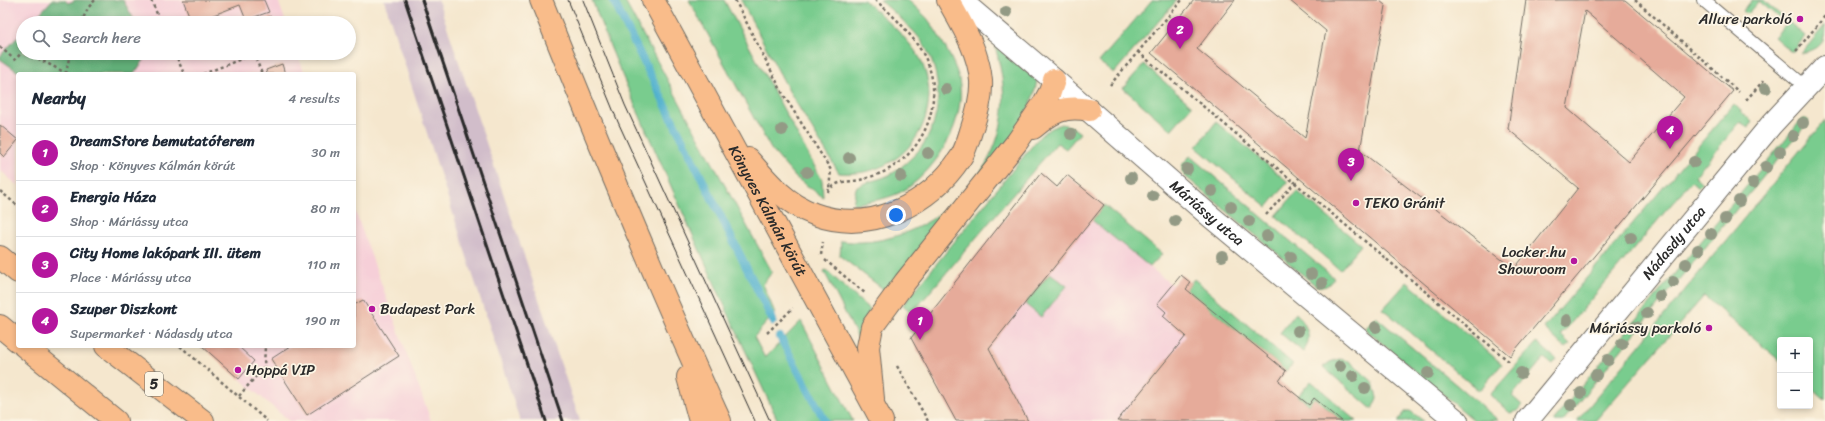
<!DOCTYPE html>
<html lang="en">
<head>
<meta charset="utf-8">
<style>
	:root { --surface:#fff; --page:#f2f2f3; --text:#1f2937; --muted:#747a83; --line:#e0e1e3; --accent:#b5179e }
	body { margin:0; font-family:Sriracha,sans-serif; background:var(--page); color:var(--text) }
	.controls { position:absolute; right:12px; bottom:12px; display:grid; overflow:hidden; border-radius:4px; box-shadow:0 2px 6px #0003 }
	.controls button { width:36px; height:36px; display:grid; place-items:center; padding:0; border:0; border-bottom:1px solid var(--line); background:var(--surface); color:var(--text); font:20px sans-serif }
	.you { position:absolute; left:896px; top:215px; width:14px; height:14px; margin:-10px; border:3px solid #fff; border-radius:50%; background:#1a73e8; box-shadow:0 0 0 6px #1a73e833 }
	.badge { display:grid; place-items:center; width:26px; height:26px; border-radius:50%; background:var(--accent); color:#fff; font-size:13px; font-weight:700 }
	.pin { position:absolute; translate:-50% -33px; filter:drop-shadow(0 1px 2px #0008) }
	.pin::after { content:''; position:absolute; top:21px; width:14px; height:12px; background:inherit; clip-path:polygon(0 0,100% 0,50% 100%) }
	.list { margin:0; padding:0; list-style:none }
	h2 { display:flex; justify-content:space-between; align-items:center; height:52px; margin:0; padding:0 16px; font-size:17px }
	h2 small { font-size:13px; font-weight:400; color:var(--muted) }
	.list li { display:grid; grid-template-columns:26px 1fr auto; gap:12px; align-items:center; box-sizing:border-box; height:56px; padding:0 16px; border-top:1px solid var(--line) }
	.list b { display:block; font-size:15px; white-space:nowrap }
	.list p { margin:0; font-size:13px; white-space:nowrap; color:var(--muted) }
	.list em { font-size:13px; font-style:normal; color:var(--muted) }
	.icon { flex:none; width:22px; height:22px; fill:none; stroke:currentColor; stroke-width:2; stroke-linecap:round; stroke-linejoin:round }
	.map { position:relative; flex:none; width:1825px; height:421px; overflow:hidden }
	.search { position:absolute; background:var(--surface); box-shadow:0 2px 6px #0003; left:16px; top:16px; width:340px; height:44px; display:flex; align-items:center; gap:10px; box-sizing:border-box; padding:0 14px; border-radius:22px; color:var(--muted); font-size:15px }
	.panel { position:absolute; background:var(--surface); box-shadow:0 2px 6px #0003; left:16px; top:72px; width:340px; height:276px; border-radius:4px }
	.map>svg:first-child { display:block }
	.built { fill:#f6cfd8 }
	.industrial { fill:#d1bdca }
	.green { fill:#79cc8e; stroke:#527c5c }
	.forest { fill:#62b079; stroke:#466e52 }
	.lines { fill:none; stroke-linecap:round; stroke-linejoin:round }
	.stream { stroke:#50b0ce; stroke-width:8 }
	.building { fill:#e6ab9a; fill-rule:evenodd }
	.lane-casing { stroke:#726d64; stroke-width:14 }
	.street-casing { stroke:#726d64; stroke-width:24 }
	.primary-casing { stroke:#726d64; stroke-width:24 }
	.path { stroke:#726d64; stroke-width:2.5; stroke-dasharray:3 3; stroke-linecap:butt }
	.lane { stroke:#fff; stroke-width:12 }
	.street { stroke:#fff; stroke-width:22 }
	.primary { stroke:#f9bc8a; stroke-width:22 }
	.tram { stroke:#2b2b2b; stroke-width:1 }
	.rail { stroke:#2b2b2b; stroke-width:3 }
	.tree { fill:#939a85 }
	.poi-dot { fill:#b5179e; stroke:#fcf5e5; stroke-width:1.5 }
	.labels { text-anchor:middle; stroke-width:3.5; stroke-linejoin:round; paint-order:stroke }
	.shield { fill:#fcf5e5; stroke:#6a6863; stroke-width:1 }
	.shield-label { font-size:14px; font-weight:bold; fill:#2b2b2b }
	.poi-label { font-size:15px; fill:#2b2b2b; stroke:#fcf5e5; text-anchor:end }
	.street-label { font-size:15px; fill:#2b2b2b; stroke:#fcf5e5 }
</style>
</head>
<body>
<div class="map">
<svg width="1825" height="421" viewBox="0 0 1825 421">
	<rect width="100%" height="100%" fill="#fcf5e5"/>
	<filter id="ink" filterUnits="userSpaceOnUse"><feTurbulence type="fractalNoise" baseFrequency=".025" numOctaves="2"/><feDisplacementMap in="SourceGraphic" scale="8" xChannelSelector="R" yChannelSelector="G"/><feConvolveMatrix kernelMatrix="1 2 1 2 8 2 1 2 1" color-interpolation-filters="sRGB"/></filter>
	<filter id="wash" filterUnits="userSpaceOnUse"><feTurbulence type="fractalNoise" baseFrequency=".012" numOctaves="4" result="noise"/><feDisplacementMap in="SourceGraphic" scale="16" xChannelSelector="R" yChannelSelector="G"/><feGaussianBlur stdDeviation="0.9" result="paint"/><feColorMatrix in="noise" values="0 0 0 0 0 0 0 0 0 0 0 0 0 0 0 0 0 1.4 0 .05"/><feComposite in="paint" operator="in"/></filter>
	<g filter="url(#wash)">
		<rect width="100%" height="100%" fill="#f5e7ce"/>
		<path class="built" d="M0 0H278L286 23H23V53H297L305 74H18V186L0 170Z
			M1041 173 1057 187 1067 175 1104 205 1092 220 1172 285 1181 275 1191 283 1186 289 1286 371 1279 381 1308 405 1314 398 1342 421H956L911 338Z
			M354 208 431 421H289L202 346H354Z"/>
		<path class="industrial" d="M384 0H438L580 421H520Z"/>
		<path class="green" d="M592 0H624L772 272 763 284 775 313 754 337 765 358 801 321 853 421H778C741 342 705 263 670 184 643 123 615 62 592 0Z
			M689 0H724L822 180 823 197 795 177 771 149Z
			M741 0H864C884 18 907 36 921 60 923 64 924 69 926 74 937 112 916 154 878 168 865 173 852 174 839 173L789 91Z
			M880 0H908C914 6 920 11 926 17 936 29 956 64 959 79 967 119 939 167 906 189 891 199 871 201 853 204L856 188C865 181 876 181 887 176 894 173 903 166 909 160 943 132 946 79 923 43 913 28 893 12 880 0Z
			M1152 0H1177L1114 73 1099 62Z
			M1752 0H1763L1805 36 1794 51H1790L1774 37 1786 24 1759 1 1747 14 1743 11Z
			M1825 25C1825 45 1820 48 1801 54Z
			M995 46 1037 80C1031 129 968 192 936 230 918 250 903 271 887 292L840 256 841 241C911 251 988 193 1001 124 1007 96 1002 72 995 46Z
			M1144 64 1192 106 1171 130 1123 88Z
			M1734 104 1752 122 1748 127 1740 122 1695 176 1702 183 1698 187 1691 181 1561 335 1570 344 1565 348 1544 328Z
			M1802 119H1806L1809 121 1563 421H1553Z
			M1825 120V400L1810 387V340H1780V361L1704 296 1595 421H1577Z
			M1216 122 1288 182 1267 207 1196 147Z
			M1062 124 1072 127 1080 133 1066 149 1057 143 912 313 903 305 1041 135 1051 128Z
			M1190 156 1334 278C1328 286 1325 289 1315 285L1186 177 1182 172V165Z
			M1297 191 1361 245 1340 270 1276 216Z
			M1104 205 1162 254 1150 267 1092 220Z
			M826 270 870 310 861 326V334L859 340 824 271Z
			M1050 273 1067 286 1041 317 1025 304Z
			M1194 279 1293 364 1286 371 1186 289Z
			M1407 282 1502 364 1479 391 1383 309Z
			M1296 313C1306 324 1314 338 1303 352L1280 333Z
			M1376 317 1498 420 1475 421 1365 329Z
			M1537 342 1556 359 1552 364 1544 358 1512 396 1522 405 1517 411 1510 413 1490 395Z
			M1339 359 1349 361 1373 382 1377 398 1372 409 1323 367 1330 362Z
			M1311 381 1357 421H1342L1315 398 1309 405 1298 396Z
			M1406 411H1410L1424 421H1398Z"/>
		<path class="forest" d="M52 0H65L68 3 76 0H123L136 23H31Z
			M23 31V53H144V60L134 74H21L0 59V56Z"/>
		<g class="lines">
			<path class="stream" d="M613 0 773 321
				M780 337 825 421"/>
		</g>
		<g id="blocks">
			<path class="building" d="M183 0H264L269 12 246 20 240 5 192 23Z
				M1194 0H1235L1197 49 1305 138 1326 31 1289 0H1379L1386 6 1360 151 1514 269 1578 188 1508 129 1526 0H1625L1733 91 1510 356 1151 53ZM1585 11 1684 97 1629 162 1567 108Z
				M271 16 273 23H255Z
				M282 64 285 74H267L266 70Z
				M0 125 18 140 4 157 0 153Z
				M1041 173 1057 187 1067 175 1104 205 989 348 1028 421H956L911 338Z
				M1181 275 1191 283 1186 289 1286 371 1279 381 1309 405 1314 398 1342 421H1117L1186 336 1163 316 1166 312 1157 304Z
				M363 300 399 356 307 415 271 359 291 346H354V305Z
				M202 346H238L254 361 239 379Z"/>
		</g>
	</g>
	<g filter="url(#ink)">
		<use href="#blocks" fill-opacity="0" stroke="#726d64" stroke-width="1"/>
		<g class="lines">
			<g class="lane-casing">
				<path id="lane" d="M1703 0 1806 87"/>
			</g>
			<g class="street-casing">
				<g id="street">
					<path id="s1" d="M960 0 1054 80 1210 216 1457 421"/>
					<path id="s2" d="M1527 421 1771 125 1825 67"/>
				</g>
			</g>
			<g class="primary-casing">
				<g id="primary">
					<path d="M541 0C598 142 656 282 720 421"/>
					<path id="s3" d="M653 0 882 421"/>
					<path d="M1033 128C1052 112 1064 105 1089 110"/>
					<path d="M748 159C767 181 786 204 814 214 871 235 930 204 961 157 966 149 969 137 972 128 977 113 982 97 981 81 979 52 962 25 948 0"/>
					<path d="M0 257 18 272"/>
					<path d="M0 326 18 341"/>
					<path d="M24 346 116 421"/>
					<path d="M106 346 203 421"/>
					<path d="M688 377 700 421"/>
					<path d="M873 399 868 347 872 327 905 282 1017 142 1044 103 1050 92 1054 80"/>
				</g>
			</g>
			<path class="path" d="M151 0 161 23
				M735 0 783 94 831 170 829 189
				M1635 0 1739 92
				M81 23 88 8 95 0
				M0 47 15 60 23 51
				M1796 51 1825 16
				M1138 52 1511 363
				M27 53 66 73
				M175 53 184 74
				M66 74 70 53
				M203 74 254 54 262 74
				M1110 85 1182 0
				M1746 100 1765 79
				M0 191 18 206
				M828 192 829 189C842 179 845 183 860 180 871 177 884 173 894 166 931 142 945 90 922 52 909 31 893 15 875 0
				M1266 215 1299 178
				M821 255 823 242
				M825 260 866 294
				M767 333 793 308
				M180 346 267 421
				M897 366 928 421
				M239 396 264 367 265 346"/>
			<use href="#lane" class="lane"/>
			<use href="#street" class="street"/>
			<use href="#primary" class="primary"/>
			<path class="tram" d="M568 0 618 122 755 421
				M583 0 625 105 770 421"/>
			<path class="rail" d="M405 0 546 421
				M422 0 563 421"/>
		</g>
		<g class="tree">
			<circle cx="1006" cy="12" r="6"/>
			<circle cx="1766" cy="88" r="6"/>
			<circle cx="946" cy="89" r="6"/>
			<circle cx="1803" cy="123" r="6"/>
			<circle cx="782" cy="130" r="6"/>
			<circle cx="1071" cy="134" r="6"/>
			<circle cx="1793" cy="136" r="6"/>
			<circle cx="1780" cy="152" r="6"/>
			<circle cx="928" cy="153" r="6"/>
			<circle cx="849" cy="158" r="6"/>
			<circle cx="1694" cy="162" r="6"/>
			<circle cx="1766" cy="167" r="6"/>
			<circle cx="1187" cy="169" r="6"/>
			<circle cx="807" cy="172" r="6"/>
			<circle cx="901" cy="176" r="6"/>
			<circle cx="1131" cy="178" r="6"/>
			<circle cx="1753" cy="183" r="6"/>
			<circle cx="1212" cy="191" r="6"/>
			<circle cx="1153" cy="196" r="6"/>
			<circle cx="1739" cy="201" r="6"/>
			<circle cx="1231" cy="207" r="6"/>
			<circle cx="1725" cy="219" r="6"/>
			<circle cx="1175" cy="221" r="6"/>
			<circle cx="1249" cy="221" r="6"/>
			<circle cx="1711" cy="234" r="6"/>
			<circle cx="1267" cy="236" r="6"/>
			<circle cx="1631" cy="238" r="6"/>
			<circle cx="1698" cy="250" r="6"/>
			<circle cx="1222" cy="256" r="6"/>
			<circle cx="1291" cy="257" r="6"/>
			<circle cx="1686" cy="264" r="6"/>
			<circle cx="1311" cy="274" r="6"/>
			<circle cx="1673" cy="282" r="6"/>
			<circle cx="1322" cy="283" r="6"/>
			<circle cx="1660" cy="296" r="6"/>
			<circle cx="1647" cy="313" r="6"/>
			<circle cx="1567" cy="320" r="6"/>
			<circle cx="1376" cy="327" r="6"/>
			<circle cx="1636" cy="327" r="6"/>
			<circle cx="1298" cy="331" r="6"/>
			<circle cx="1622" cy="344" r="6"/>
			<circle cx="1608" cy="360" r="6"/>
			<circle cx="1340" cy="366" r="6"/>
			<circle cx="1428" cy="373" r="6"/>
			<circle cx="1521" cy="373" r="6"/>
			<circle cx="1596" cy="375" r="6"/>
			<circle cx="1353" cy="376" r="6"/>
			<circle cx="1365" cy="388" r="6"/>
			<circle cx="1581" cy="393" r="6"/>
			<circle cx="1571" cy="405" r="6"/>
		</g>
	</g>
	<g class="poi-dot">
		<circle cx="1800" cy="19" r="4"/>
		<circle cx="1356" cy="203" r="4"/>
		<circle cx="1574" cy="261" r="4"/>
		<circle cx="372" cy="309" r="4"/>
		<circle cx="1709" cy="328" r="4"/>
		<circle cx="238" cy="370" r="4"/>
	</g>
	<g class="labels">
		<rect class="shield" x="145" y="372" width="18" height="24" rx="3"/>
		<g class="shield-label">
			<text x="154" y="389">5</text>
		</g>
		<g class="poi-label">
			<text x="1792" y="24">Allure parkoló</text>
			<text x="1364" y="208" text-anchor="start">TEKO Gránit</text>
			<text x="1566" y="257">Locker.hu<tspan x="1566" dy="17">Showroom</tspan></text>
			<text x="380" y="314" text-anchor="start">Budapest Park</text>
			<text x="1701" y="333">Máriássy parkoló</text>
			<text x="246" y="375" text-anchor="start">Hoppá VIP</text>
		</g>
		<g class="street-label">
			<text dy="5" stroke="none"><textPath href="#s3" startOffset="240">Könyves Kálmán körút</textPath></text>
			<text dy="5" stroke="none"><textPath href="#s1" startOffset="326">Máriássy utca</textPath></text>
			<text dy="5" stroke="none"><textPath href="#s2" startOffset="231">Nádasdy utca</textPath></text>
		</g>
	</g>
</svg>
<div class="controls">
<button>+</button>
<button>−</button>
</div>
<div class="you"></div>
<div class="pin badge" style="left:920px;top:340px">1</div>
<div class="pin badge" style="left:1180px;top:49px">2</div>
<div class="pin badge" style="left:1351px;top:181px">3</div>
<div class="pin badge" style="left:1670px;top:149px">4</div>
<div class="search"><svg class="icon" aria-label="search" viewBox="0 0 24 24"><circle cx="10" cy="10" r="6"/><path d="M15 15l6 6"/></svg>Search here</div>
<section class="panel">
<h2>Nearby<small>4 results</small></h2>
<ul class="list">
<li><span class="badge">1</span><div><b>DreamStore bemutatóterem</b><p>Shop · Könyves Kálmán körút</p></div><em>30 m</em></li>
<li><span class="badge">2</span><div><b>Energia Háza</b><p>Shop · Máriássy utca</p></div><em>80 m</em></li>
<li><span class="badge">3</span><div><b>City Home lakópark III. ütem</b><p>Place · Máriássy utca</p></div><em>110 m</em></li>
<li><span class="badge">4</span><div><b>Szuper Diszkont</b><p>Supermarket · Nádasdy utca</p></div><em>190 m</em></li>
</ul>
</section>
</div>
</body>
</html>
